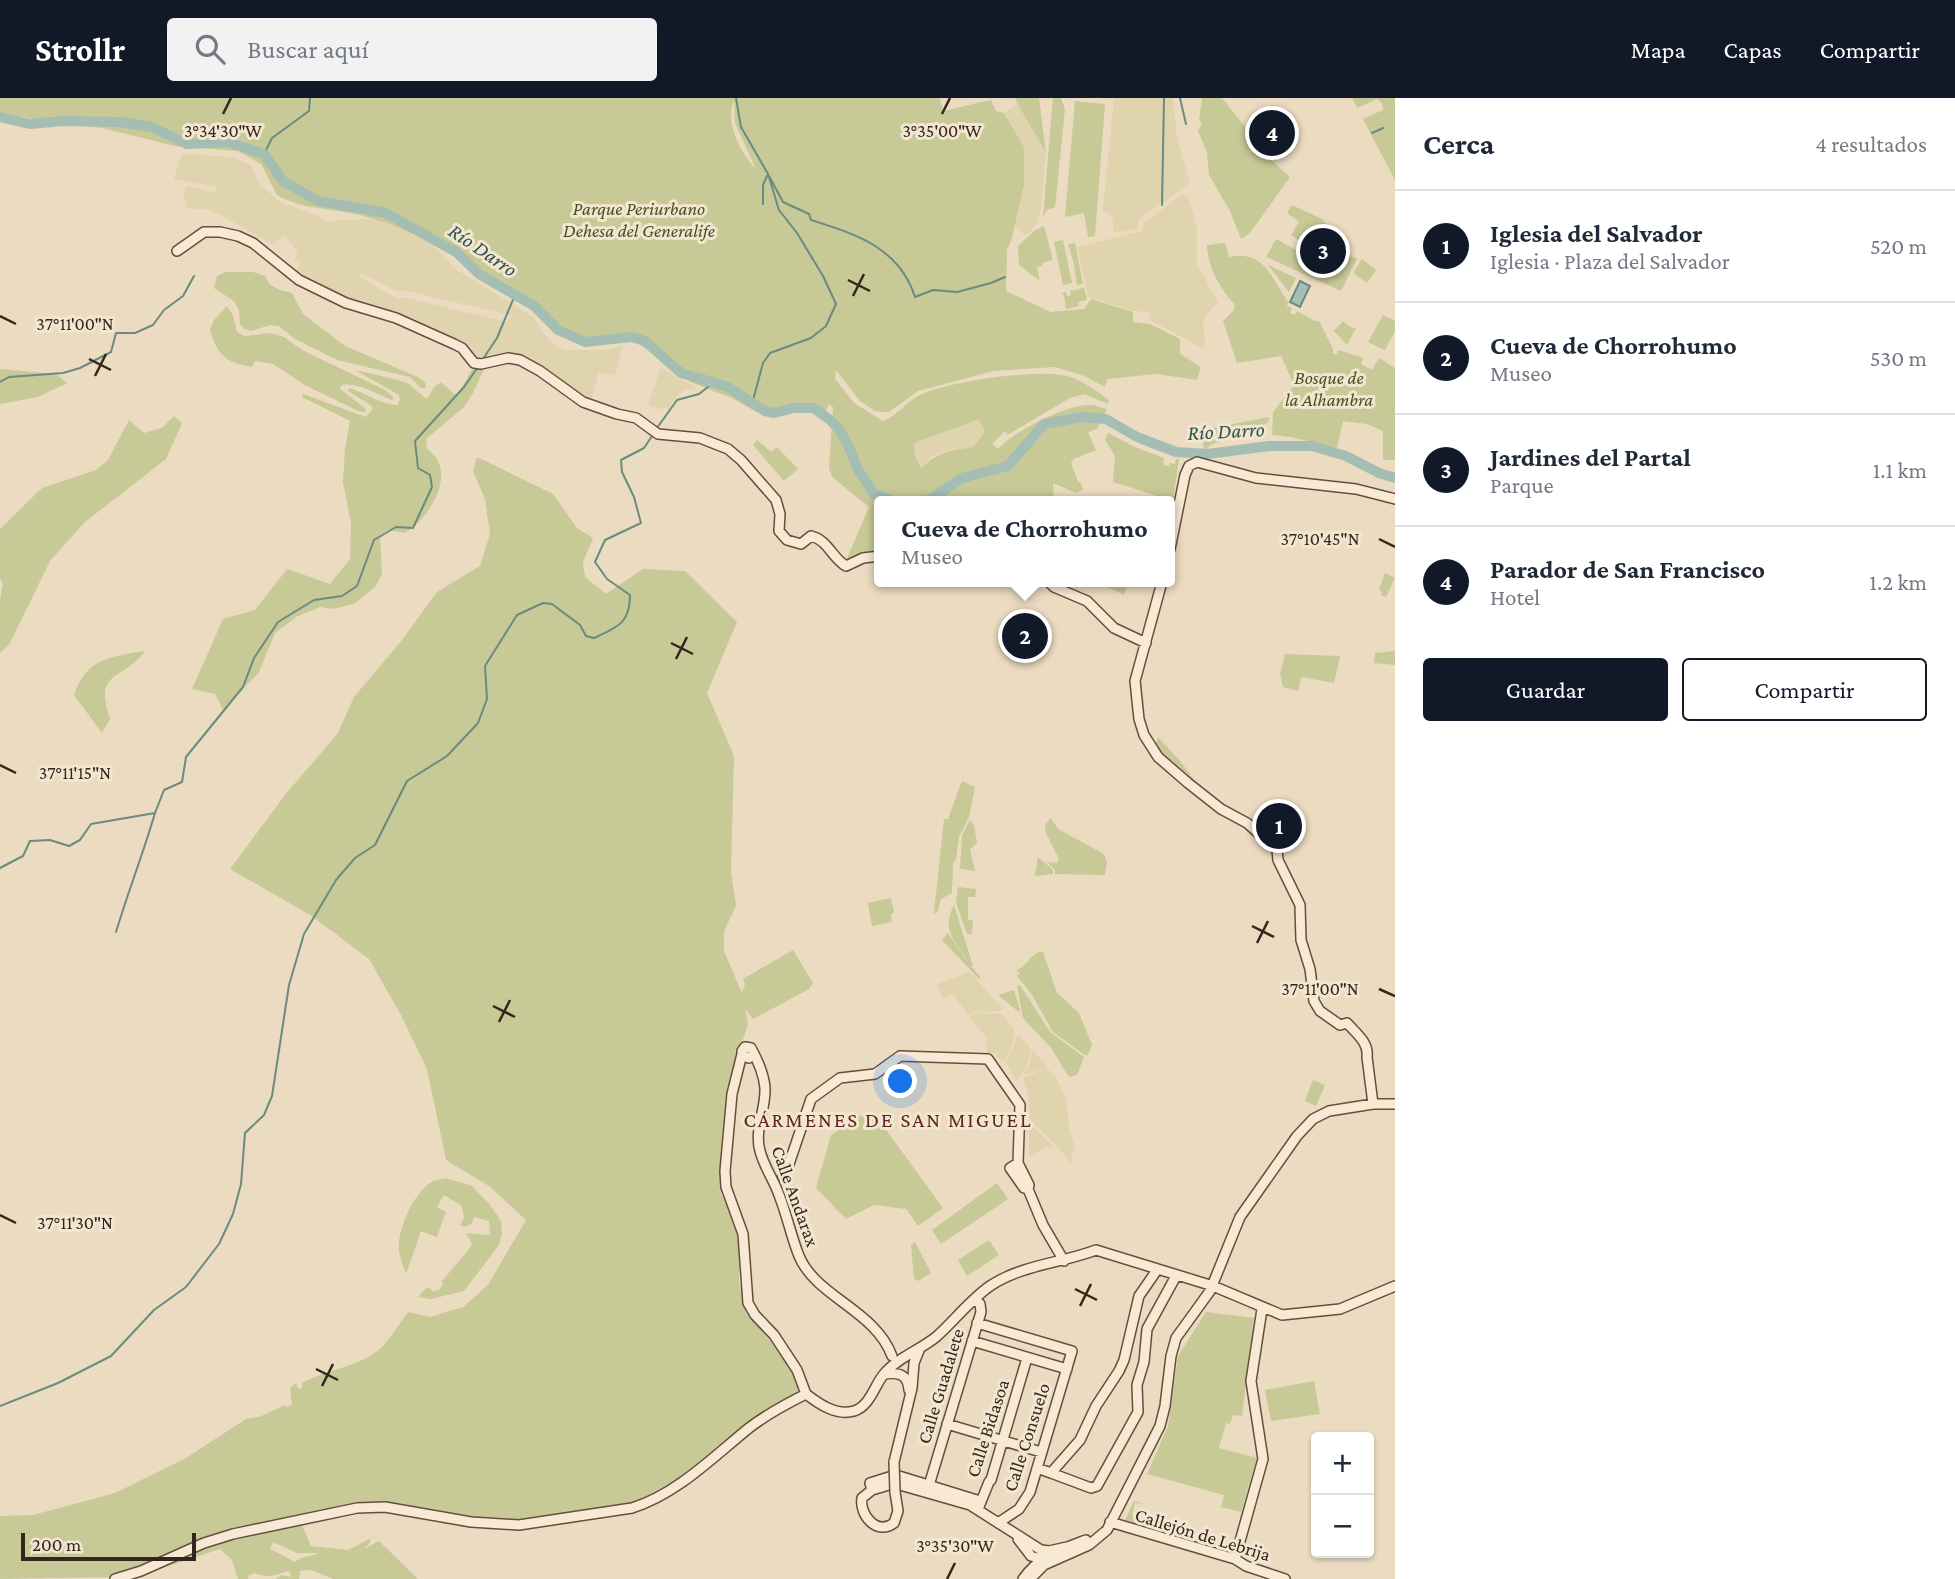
<!DOCTYPE html>
<html lang="es">
<head>
<meta charset="utf-8">
<style>
	:root { --surface:#fff; --page:#f2f2f3; --text:#1f2937; --muted:#747a83; --line:#e0e1e3; --accent:#111827 }
	body { margin:0; font-family:"Crimson Pro",serif; background:var(--page); color:var(--text) }
	.controls { position:absolute; right:21px; bottom:21px; display:grid; overflow:hidden; border-radius:7px; box-shadow:0 2px 5px #0004 }
	.controls button { width:63px; height:63px; display:grid; place-items:center; padding:0; border:0; border-bottom:2px solid var(--line); background:var(--surface); color:var(--text); font:35px sans-serif }
	.scale { position:absolute; left:21px; bottom:18px; width:175px; box-sizing:border-box; padding-left:7px; border:4px solid #34261d; border-top:0; font-size:19px; line-height:24px; white-space:nowrap; color:#34261d; -webkit-text-stroke:5px #f3e6d0; paint-order:stroke }
	.you { position:absolute; left:901px; top:984px; width:24px; height:24px; margin:-18px; border:5px solid #fff; border-radius:50%; background:#1a73e8; box-shadow:0 0 0 10px #1a73e833 }
	.badge { display:grid; place-items:center; width:46px; height:46px; border-radius:50%; background:var(--accent); color:#fff; font-size:23px; font-weight:700 }
	.pin { position:absolute; translate:-50% -50%; border:4px solid #fff; box-shadow:0 2px 7px #0006 }
	.popup { position:absolute; left:874px; top:398px; width:301px; height:91px; box-sizing:border-box; display:grid; place-content:center; border-radius:7px; background:var(--surface); filter:drop-shadow(0 2px 5px #0005); font-size:23px; white-space:nowrap; color:var(--muted) }
	.popup b { font-size:26px; color:var(--text) }
	.popup::after { content:''; position:absolute; left:50%; top:100%; margin-left:-14px; border:14px solid transparent; border-top-color:var(--surface) }
	.list { margin:0; padding:0; list-style:none }
	h2 { display:flex; justify-content:space-between; align-items:center; height:91px; margin:0; padding:0 28px; font-size:30px }
	h2 small { font-size:23px; font-weight:400; color:var(--muted) }
	.list li { display:grid; grid-template-columns:46px 1fr auto; gap:21px; align-items:center; box-sizing:border-box; height:112px; padding:0 28px; border-top:2px solid var(--line) }
	.list b { display:block; font-size:26px; white-space:nowrap }
	.list p { margin:0; font-size:23px; white-space:nowrap; color:var(--muted) }
	.list em { font-size:23px; font-style:normal; color:var(--muted) }
	.actions { display:flex; gap:14px; padding:21px 28px }
	.actions a { flex:1; padding:16px 0; border:2px solid var(--accent); border-radius:7px; text-align:center; font-size:24px; color:var(--accent) }
	.actions .main { background:var(--accent); color:#fff }
	.icon { flex:none; width:38px; height:38px; fill:none; stroke:currentColor; stroke-width:2; stroke-linecap:round; stroke-linejoin:round }
	.map { position:relative; flex:none; width:1395px; height:1481px; overflow:hidden }
	header { display:flex; align-items:center; gap:42px; box-sizing:border-box; height:98px; padding:0 35px; background:var(--accent); color:#fff }
	header strong { font-size:33px }
	nav { display:flex; gap:38px; margin-inline-start:auto; font-size:24px }
	.search { width:490px; height:63px; background:var(--page); display:flex; align-items:center; gap:18px; box-sizing:border-box; padding:0 24px; border-radius:7px; color:var(--muted); font-size:26px }
	main { display:flex }
	aside { flex:1; background:var(--surface) }
	.map>svg:first-child { display:block }
	.farmland { fill:#e0d4af; fill-rule:evenodd }
	.green { fill:#c7c996; fill-rule:evenodd }
	.water { fill:#a4beb4; stroke:#6b8b80; stroke-width:2 }
	.lines { fill:none; stroke-linecap:round; stroke-linejoin:round }
	.stream { stroke:#6b8b80; stroke-width:2 }
	.river { stroke:#a4beb4; stroke-width:10 }
	.secondary-casing { stroke:#654e3d; stroke-width:12 }
	.secondary { stroke:#f7e9d4; stroke-width:9 }
	.secondary-bridge-casing { stroke:#654e3d; stroke-width:12; stroke-linecap:butt }
	.secondary-bridge { stroke:#f7e9d4; stroke-width:9 }
	.ticks { fill:none; stroke:#34261d; stroke-width:2.5 }
	.labels { text-anchor:middle; stroke-width:6; stroke-linejoin:round; paint-order:stroke }
	.park-label { font-size:19px; font-style:italic; fill:#495025; stroke:#f3e6d0 }
	.street-label { font-size:19px; fill:#34261d; stroke:#f3e6d0 }
	.water-label { font-size:21px; font-style:italic; fill:#2d534d; stroke:#f3e6d0 }
	.neighbourhood-label { font-size:21px; letter-spacing:2px; fill:#5f261f; stroke:#f3e6d0 }
	.ticks-label { font-size:18px; text-anchor:middle; fill:#34261d; stroke:#f3e6d0; stroke-width:6; stroke-linejoin:round; paint-order:stroke }
</style>
</head>
<body>
<header>
<strong>Strollr</strong>
<div class="search"><svg class="icon" aria-label="search" viewBox="0 0 24 24"><circle cx="10" cy="10" r="6"/><path d="M15 15l6 6"/></svg>Buscar aquí</div>
<nav><a>Mapa</a><a>Capas</a><a>Compartir</a></nav>
</header>
<main>
<div class="map">
<svg width="1395" height="1481" viewBox="0 0 1395 1481">
	<rect width="100%" height="100%" fill="#ebdbc1"/>
	<path class="farmland" d="M1114 0H1173L1177 40 1190 84 1161 108V104L1138 122V131L1113 135V121L1109 115 1103 113Z
		M1017 5 1046 55 1041 111 1036 127 1026 138 1014 129 1024 88V49L1004 15Z
		M182 56 233 59 252 68 259 86 281 104 313 116 329 125 339 122 384 121 408 130 431 145 457 172 533 219 547 240 558 249 566 252H606L623 247 615 278 599 274 591 303 581 299 552 276 525 260 507 254 482 262 476 261 468 248 430 232 401 216 387 211 345 201 297 173 300 164 295 162 298 155 284 137 273 147 221 117 207 111H189L186 108 184 98 186 88 215 94 216 89 174 81ZM355 174 375 182 397 194 407 193 513 218 506 224 408 200H397L371 186Z
		M1182 96 1184 99H1188L1197 128V166L1218 205 1206 217 1203 226 1205 248 1202 250 1150 222 1149 214 1134 213 1088 199 1077 149 1143 133V126Z
		M661 270 697 291 685 292 675 300 668 311 662 309 660 312 648 307Z
		M979 320 985 334 973 350 943 354 931 359 922 370 915 357 914 345Z
		M970 874 1002 910 1000 913 975 914 968 917 953 896 943 900 937 886Z
		M976 915 1002 916 1014 931 1013 944 1005 962H1000L995 955H987L986 939 969 918Z
		M1018 936 1030 949 1031 954 1025 971 1016 983 1006 964 1012 951 1015 958 1013 948Z
		M1032 952 1048 969 1023 977 1029 968Z
		M1046 970 1055 977 1066 1000 1069 1030 1076 1051 1072 1055 1073 1065H1070L1058 1049 1030 1022 1028 996 1023 980Z
		M1029 1025 1053 1049 1044 1050 1029 1059Z"/>
	<path class="green" d="M0 0H940L943 13 991 2 996 13 1004 15 1024 49V88L1011 143 1007 152 1006 193 1051 214 1084 211 1091 201 1133 214V224L1150 226 1180 241V256L1201 269 1197 282 1156 276 1107 281 1105 289 1084 278 1055 269 993 273 918 293 889 314H883L875 313 860 303 836 272 835 281 854 305 883 323C897 318 905 305 918 298 944 284 1039 270 1067 278 1083 282 1096 293 1109 302L1108 306 1084 296 1070 300 1007 337 1005 333 992 346 998 351C1013 334 1068 305 1091 307 1096 307 1102 310 1107 311L1097 331 1088 334 1096 352 1074 361 1071 365 1078 384H1080L1083 391 1076 395 1053 385 1054 403C1034 403 1007 400 989 403H880V455L845 465 869 409 832 379 829 370 833 309 829 306 824 318 804 312 777 315 756 314 732 300 690 284 638 245 627 241 585 243 574 239 436 146 390 126 357 116 305 108 284 101 277 97 261 66 238 53 175 48 102 30 64 26 0 15ZM734 2 735 25 756 71C739 53 725 25 734 2ZM979 321 985 334 973 349C950 353 939 353 921 370L915 357 914 345Z
		M1015 0H1039L1046 55 1017 5Z
		M1053 0H1061L1065 11 1055 109 1047 112 1043 119Z
		M1202 0H1222L1254 40 1263 48 1267 43 1279 53 1271 62 1290 79 1250 135 1241 141 1230 113 1209 77 1207 54 1198 33 1202 25 1199 21Z
		M1352 0H1395V82L1363 21 1383 12 1382 6 1378 1 1357 10Z
		M1075 3 1105 6 1095 138 1088 139 1084 115 1065 119Z
		M1292 107 1324 122 1323 124 1341 134 1333 149 1357 161 1341 193 1266 159 1276 141 1303 156 1308 148 1291 137 1299 124 1287 115Z
		M1044 128 1053 162 1042 165V168L1037 169 1040 183 1019 167 1018 148 1034 133Z
		M1063 142 1072 185 1063 187 1054 144Z
		M1075 145 1083 186 1077 187 1074 166 1068 146Z
		M1225 145 1229 159C1265 151 1272 182 1288 204L1287 208 1292 210 1290 215 1295 217 1297 213 1315 223H1319L1333 251V256H1337L1338 252 1364 260 1361 266 1372 272 1379 260 1395 270V362H1383V333L1367 326 1343 323 1337 350 1291 339 1272 337 1273 314 1294 287 1281 258 1237 265 1223 223 1234 212 1235 207C1221 192 1207 168 1207 147Z
		M1362 161 1376 172 1367 185 1353 175Z
		M1268 167 1296 180 1289 194Z
		M226 174H253L265 178 269 186 280 192 292 195 303 216 345 248 418 279 425 284 426 290H421L410 279 337 262 295 241 279 228 270 227 251 233 244 231 240 226 239 212 234 203 214 190 217 178Z
		M1084 190 1087 202 1078 204 1079 208 1066 211 1064 197 1061 195 1066 194 1067 198 1071 197 1070 193Z
		M227 208 233 217 237 234 244 238 271 235 284 239 302 252 387 293 394 300 392 302C376 296 359 284 341 287L340 291 366 311 365 314 358 313 305 287 273 266 255 263 252 269C225 264 218 258 210 232L214 222Z
		M1383 217 1395 223V233L1385 252 1368 244Z
		M1343 223 1350 229 1356 230 1347 247 1334 233Z
		M474 267 485 269 472 297 464 309 426 341 427 351C459 373 430 420 405 435L388 432 380 437 382 476 375 489 355 505 334 511 320 509 296 519 275 535 259 574 223 612 215 596 192 591 223 521 255 512 287 471 330 486 350 461 351 425 343 384 345 351 350 323 302 299 303 296 366 319 372 312V308L348 293 349 290C363 294 383 307 397 307L400 302 399 297 355 272 394 281 407 285 427 301 434 289 441 284 454 296 459 295Z
		M0 271 56 276 67 285 38 299 0 306Z
		M174 318 182 325 166 361 85 424 50 463 10 545 0 555V502L3 486 0 481V431L42 390 96 372 108 362 129 322 144 335 162 330Z
		M1269 319V323C1262 329 1251 336 1243 338 1227 342 1216 341 1204 353L1202 332Z
		M1108 335 1135 349 1164 360 1163 367 1169 368 1170 365 1175 366 1176 361H1179L1173 403 1113 384 1115 358 1105 342Z
		M757 342 771 354 777 349 798 371 784 383 753 347Z
		M477 359 553 396 577 430 593 440 583 464 585 479 606 496 643 471 685 473 737 524 707 595 734 658 731 775 736 808 724 833V853L742 895 745 886 743 881 793 852 813 885 809 891 753 921 745 911 748 926 727 991 720 1068 721 1096 734 1121 739 1142V1183L746 1215 760 1230 790 1269 799 1287 797 1295 752 1322 690 1374 639 1402 616 1408 537 1420 494 1422 387 1405 320 1413 191 1448 115 1479 0 1481V1418L33 1417 115 1395 186 1360 246 1321 259 1319 285 1307 287 1309 292 1307 290 1290 296 1285 299 1291 302 1290V1285C327 1271 361 1269 382 1249 391 1239 400 1225 408 1214L430 1219 463 1209 488 1187 526 1122 489 1088 446 1062 427 971 401 917 369 861 312 818 230 771 285 697 338 635 354 599 402 542 437 494 480 468 490 436 485 401 473 373Z
		M1385 475 1395 480 1386 499 1381 497 1382 494 1379 492Z
		M1097 484H1128L1124 497Z
		M145 553C122 585 93 570 110 621L102 635 74 597C87 560 109 559 145 553Z
		M1395 553V567L1374 565 1375 555Z
		M1285 556 1340 558 1334 585 1301 579 1298 593 1283 589 1280 576Z
		M1158 639 1181 664 1198 687 1196 690 1162 659 1155 648Z
		M962 683 975 689 969 719 959 739 956 761 953 766 952 795 941 801 937 815H934L944 721H948Z
		M1051 720 1058 731 1104 756 1107 764 1105 777 1055 776V772L1047 764 1057 765 1059 761 1045 733 1046 725Z
		M970 722 974 727 977 745 970 751 975 773 960 771 962 737Z
		M1038 759 1053 772V776L1035 778Z
		M958 789 976 791 975 799H968V822H973L972 836H967L956 805Z
		M891 800 894 815 891 816 892 824 872 828 868 805Z
		M954 807 973 868H971L980 879 979 881 942 842 948 835 969 866C957 843 940 834 954 807Z
		M1039 854H1043L1057 895 1079 915 1092 947 1088 957H1085L1053 934 1032 897 1017 878 1020 875 1016 872C1027 869 1029 858 1039 854Z
		M1017 887H1020L1050 934 1084 959 1077 977 1070 979 1067 976 1051 950 1023 920Z
		M1014 892 1020 912 1019 914 998 897Z
		M1313 982 1325 987 1316 1008 1305 1003Z
		M859 1018H876L943 1110 918 1128 906 1111 874 1107 846 1121 816 1090 831 1037Z
		M446 1080 472 1088 490 1107 501 1123 502 1135 499 1147 464 1193 431 1201 418 1199 427 1189 433 1193 439 1192 443 1187 442 1183 469 1151 472 1146 466 1135 490 1137 489 1123 474 1119 471 1126 465 1129 460 1127 464 1120 462 1108 444 1097 437 1109 446 1114 437 1139 421 1133 406 1176C403 1168 399 1158 399 1149 398 1130 414 1096 430 1085 435 1082 441 1081 446 1080Z
		M997 1085 1008 1101 941 1146 932 1132Z
		M989 1142 999 1157 967 1178 958 1162Z
		M915 1144 931 1175 918 1183 914 1181 911 1147Z
		M1206 1214 1254 1220 1242 1318 1233 1317 1230 1326 1226 1325 1219 1350 1257 1360 1241 1414 1221 1409 1224 1397 1147 1376 1168 1328 1178 1258Z
		M1314 1283 1320 1316 1271 1323 1265 1292Z
		M1134 1403 1145 1406 1135 1405 1132 1417 1154 1423 1152 1432 1124 1425Z
		M298 1426 302 1427 311 1448 348 1452 371 1440 369 1446 364 1451 379 1443 418 1481H333L311 1472 300 1473 299 1481H276L282 1477 292 1479 289 1473C273 1477 271 1481 255 1475L249 1477 248 1481H238L232 1462 220 1451 130 1481 215 1444ZM273 1444 297 1455H319C312 1459 301 1458 295 1464L270 1451Z"/>
	<path class="water" d="M1300 183 1310 188 1300 209 1290 204Z"/>
	<g class="lines">
		<path class="stream" d="M736 0 741 29 768 76 779 112 797 135 823 178 836 206 826 228 811 240 770 255 763 265 752 306
			M1180 0 1186 26
			M1372 35 1383 30
			M264 56 272 40 309 13 310 0
			M769 78 783 104 809 116 811 122C855 136 899 149 915 199L933 192 957 194 991 185 1005 179
			M763 106V87L767 78
			M1162 107 1164 0
			M483 261 497 240 515 197
			M0 284 9 279 63 275 80 270 111 254 116 235H135L153 227 164 212 183 198 194 178
			M657 330 677 302 699 296 713 285
			M0 770 23 758 30 743 50 742 69 748 80 742 91 726 155 715 164 692 182 684 186 659 243 589 254 560 278 524 314 502 342 498 357 488 374 442 396 429 413 430 432 389 430 377 418 370 415 343 464 289 478 269
			M116 834C128 794 143 756 155 715
			M0 1308 58 1285 111 1258 154 1212 186 1189 219 1146 233 1116 241 1086 245 1035 264 1017 272 998 289 887 304 836 336 782 355 760 375 747 407 683 447 658 478 625 487 601 485 568 517 517 543 505 552 506 580 527 586 538 594 540C617 529 630 526 630 497L607 481 595 464 605 442 641 425 634 399 622 374 621 362 644 350 652 338"/>
		<path class="river" d="M0 19 30 26 63 23 120 24 152 29 187 46 228 44 264 56 283 83 318 103 386 115 456 154 479 176 534 208 558 232 585 244 631 239 645 243 681 275 728 289 765 313 774 315 794 310H813L829 321 839 331 849 349 857 370 874 396 893 403
			M919 403 931 401 962 380 1008 368 1044 326 1082 319 1106 321 1137 339 1176 354 1208 356 1269 348H1312L1346 358 1379 375 1395 380"/>
		<g class="secondary-casing">
			<path id="secondary" d="M177 153 204 134H220L238 138 253 145 299 182 346 205 396 220 454 246 462 250 474 265 481 266 508 260 520 262 540 273 583 304 617 316 636 320 658 336 700 340 728 351 741 362 776 402 780 416 779 433 787 442 801 446 811 438C828 442 832 460 846 468L863 460 880 458
				M1170 451 1185 377 1189 368 1197 364 1256 380 1356 391 1395 401
				M1049 484 1054 489 1087 503 1114 530 1146 545
				M1162 484 1135 583 1139 621 1144 637 1158 659 1188 685 1221 711 1247 725 1277 752 1278 762 1300 807 1301 842 1310 871 1314 903 1320 913 1340 927 1347 925C1357 936 1369 945 1367 959L1373 1006
				M742 956 732 996 725 1073 726 1089 743 1136 748 1205 755 1217 774 1237 797 1272 806 1296
				M749 960 742 957V953L745 949 751 950C757 961 764 976 765 990 766 1011 754 1032 760 1053 764 1069 774 1082 779 1097 787 1117 791 1138 799 1158 816 1199 875 1212 892 1258
				M1018 1065 1029 1087 1028 1091 1043 1127 1064 1163
				M1018 1065 1010 1070 1024 1090 1028 1091
				M783 1079 787 1072 811 1001 840 980 875 976 900 958 988 961 1020 1007 1018 1065
				M977 1225 1072 1253 1030 1394 1019 1411 998 1425
				M972 1243 1067 1271
				M884 1276C898 1274 908 1276 909 1292
				M806 1296C819 1306 836 1318 854 1313 870 1308 874 1288 884 1276 897 1260 920 1252 936 1239 954 1223 970 1202 990 1188 1021 1167 1062 1165 1096 1152L1213 1188 1282 1217 1340 1211 1395 1188
				M947 1326 1041 1354
				M894 1364 912 1290 914 1265 920 1250
				M1037 1370 1051 1375 1080 1342 1096 1308 1119 1273 1124 1262 1139 1198 1157 1172
				M1051 1375 1091 1390 1097 1388 1138 1314 1137 1287 1144 1264 1147 1231 1176 1178
				M899 1378 980 1403
				M889 1387 872 1392 862 1400C859 1417 877 1438 894 1425L898 1413 895 1394
				M900 1387 970 1407 1041 1452 1049 1453 1067 1449
				M872 1392 870 1385 889 1379
				M927 1394 981 1214 980 1206 975 1201
				M978 1411 989 1384 991 1382 1027 1260
				M1110 1424 1235 1461 1246 1468 1285 1481
				M1018 1441 1031 1458 1044 1462
				M1235 1461 1263 1361 1251 1283 1262 1211
				M115 1481 141 1473 204 1445 233 1436 357 1410 385 1409 471 1424 519 1427 632 1410C677 1396 713 1359 749 1330 767 1316 786 1306 806 1296
				M1023 1481C1038 1459 1062 1451 1086 1442
				M1030 1481 1044 1467 1089 1447 1107 1432 1160 1328 1165 1308 1171 1258 1176 1240 1210 1193 1240 1119 1297 1038 1313 1021 1329 1013 1373 1006H1395"/>
		</g>
		<use href="#secondary" class="secondary"/>
		<g class="secondary-bridge-casing">
			<path id="secondary-bridge" d="M894 1364 895 1394"/>
		</g>
		<use href="#secondary-bridge" class="secondary-bridge"/>
	</g>
	<path class="ticks" d="M223 16 231 0M942 16 950 0M848 182 870 193M853 198 864 176M0 218 16 226M89 261 111 272M95 278 106 256M1379 441 1395 449M671 545 693 556M676 561 687 539M0 667 16 675M1252 828 1274 839M1257 845 1268 823M1379 891 1395 898M493 908 515 919M499 924 510 902M0 1117 16 1125M1075 1191 1097 1202M1080 1208 1091 1186M316 1271 338 1282M322 1288 333 1266M947 1481 955 1465"/>
	<g class="labels">
		<g class="park-label">
			<text x="639" y="117">Parque Periurbano<tspan x="639" dy="22">Dehesa del Generalife</tspan></text>
			<text x="1329" y="286">Bosque de<tspan x="1329" dy="22">la Alhambra</tspan></text>
		</g>
		<g class="street-label">
			<text transform="translate(796 1098) rotate(70)" y="7">Calle Andarax</text>
			<text transform="translate(940 1288) rotate(-73)" y="7">Calle Guadalete</text>
			<text transform="translate(987 1330) rotate(-72)" y="7">Calle Bidasoa</text>
			<text transform="translate(1026 1339) rotate(-72)" y="7">Calle Consuelo</text>
			<text transform="translate(1203 1436) rotate(17)" y="7">Callejón de Lebrija</text>
		</g>
		<g class="water-label">
			<text transform="translate(483 152) rotate(34)" y="7">Río Darro</text>
			<text transform="translate(1226 333) rotate(-3)" y="7">Río Darro</text>
		</g>
		<g class="neighbourhood-label">
			<text x="888" y="1029">CÁRMENES DE SAN MIGUEL</text>
		</g>
	</g>
	<g class="ticks-label">
		<text x="223" y="39">3°34'30"W</text>
		<text x="942" y="39">3°35'00"W</text>
		<text x="75" y="232">37°11'00"N</text>
		<text x="1320" y="447">37°10'45"N</text>
		<text x="75" y="681">37°11'15"N</text>
		<text x="1320" y="897">37°11'00"N</text>
		<text x="75" y="1131">37°11'30"N</text>
		<text x="955" y="1454">3°35'30"W</text>
	</g>
</svg>
<div class="controls">
<button>+</button>
<button>−</button>
</div>
<div class="scale">200 m</div>
<div class="you"></div>
<div class="pin badge" style="left:1279px;top:728px">1</div>
<div class="pin badge" style="left:1025px;top:538px">2</div>
<div class="popup"><b>Cueva de Chorrohumo</b>Museo</div>
<div class="pin badge" style="left:1323px;top:153px">3</div>
<div class="pin badge" style="left:1272px;top:35px">4</div>
</div>
<aside>
<h2>Cerca<small>4 resultados</small></h2>
<ul class="list">
<li><span class="badge">1</span><div><b>Iglesia del Salvador</b><p>Iglesia · Plaza del Salvador</p></div><em>520 m</em></li>
<li><span class="badge">2</span><div><b>Cueva de Chorrohumo</b><p>Museo</p></div><em>530 m</em></li>
<li><span class="badge">3</span><div><b>Jardines del Partal</b><p>Parque</p></div><em>1.1 km</em></li>
<li><span class="badge">4</span><div><b>Parador de San Francisco</b><p>Hotel</p></div><em>1.2 km</em></li>
</ul>
<div class="actions"><a class="main">Guardar</a><a>Compartir</a></div>
</aside>
</main>
</body>
</html>
